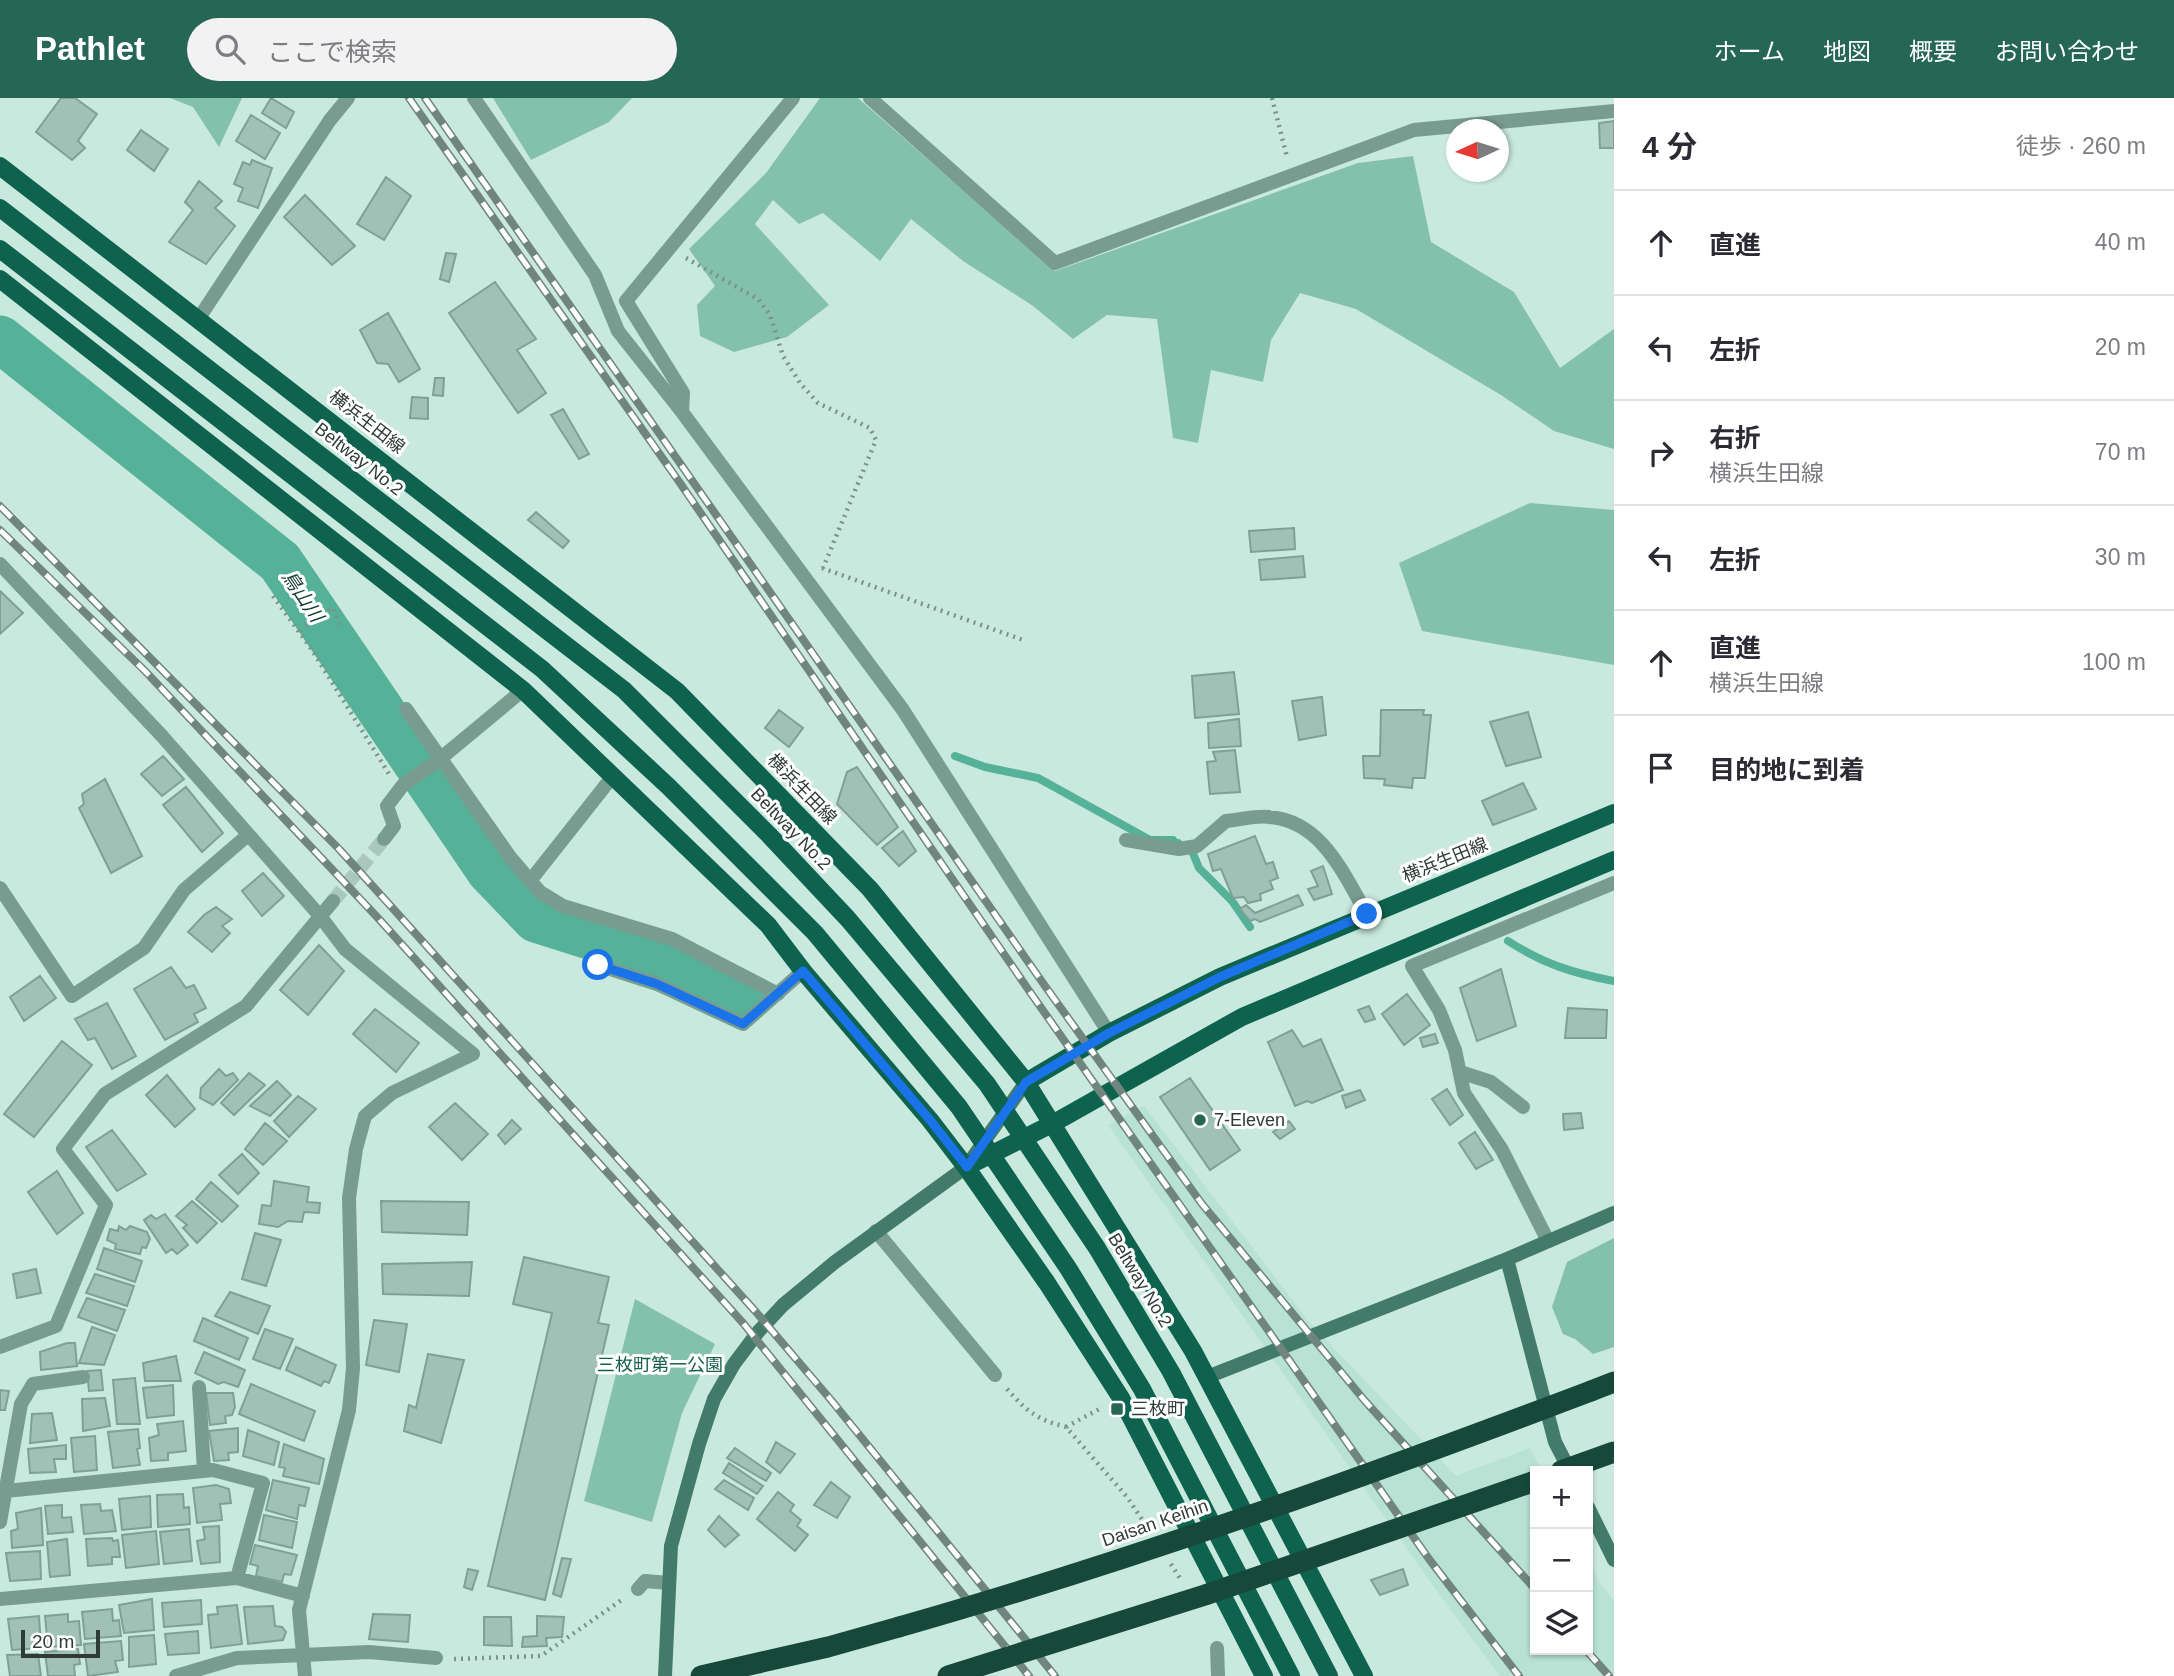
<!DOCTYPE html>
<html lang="ja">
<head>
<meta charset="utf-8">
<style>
	:root { --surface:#fff; --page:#f2f2f3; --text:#2b2b33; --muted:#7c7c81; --line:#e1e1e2; --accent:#256654 }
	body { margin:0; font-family:Arial,"Noto Sans JP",sans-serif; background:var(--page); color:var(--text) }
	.controls { position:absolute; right:21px; bottom:21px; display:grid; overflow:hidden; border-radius:0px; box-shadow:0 2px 5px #0004 }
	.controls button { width:63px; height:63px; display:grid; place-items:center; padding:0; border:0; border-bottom:2px solid var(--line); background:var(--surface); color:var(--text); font:35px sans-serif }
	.compass { position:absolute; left:1446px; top:21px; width:63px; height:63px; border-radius:50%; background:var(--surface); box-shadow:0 2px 5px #0004; rotate:266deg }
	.scale { position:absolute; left:21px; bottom:18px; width:79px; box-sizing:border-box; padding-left:7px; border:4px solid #2e3b37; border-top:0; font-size:19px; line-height:24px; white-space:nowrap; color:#2e3b37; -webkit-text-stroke:5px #fff; paint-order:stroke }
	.stop { position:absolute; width:21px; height:21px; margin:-16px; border:5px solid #1a73e8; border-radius:50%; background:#fff }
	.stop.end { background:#1a73e8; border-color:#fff; box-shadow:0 2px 7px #0008 }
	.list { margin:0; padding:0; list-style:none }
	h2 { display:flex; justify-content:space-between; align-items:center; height:91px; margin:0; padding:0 28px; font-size:30px }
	h2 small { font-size:23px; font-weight:400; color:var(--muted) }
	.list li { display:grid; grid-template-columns:46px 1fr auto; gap:21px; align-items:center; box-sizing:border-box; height:105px; padding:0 28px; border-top:2px solid var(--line) }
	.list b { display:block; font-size:26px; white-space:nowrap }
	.list p { margin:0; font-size:23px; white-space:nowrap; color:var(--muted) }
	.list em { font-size:23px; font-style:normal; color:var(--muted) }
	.icon { flex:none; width:38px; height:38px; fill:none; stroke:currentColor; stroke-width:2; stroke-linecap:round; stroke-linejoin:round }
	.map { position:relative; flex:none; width:1614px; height:1578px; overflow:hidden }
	header { display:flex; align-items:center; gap:42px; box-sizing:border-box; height:98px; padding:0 35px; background:var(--accent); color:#fff }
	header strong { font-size:33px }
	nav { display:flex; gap:38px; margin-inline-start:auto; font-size:24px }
	.search { width:490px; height:63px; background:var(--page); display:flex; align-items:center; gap:18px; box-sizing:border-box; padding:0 24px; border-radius:38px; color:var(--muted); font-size:26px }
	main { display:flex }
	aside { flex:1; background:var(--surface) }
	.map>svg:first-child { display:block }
	.built { fill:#b8e2d3 }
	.green { fill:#83c1ad }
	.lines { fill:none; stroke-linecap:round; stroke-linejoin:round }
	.stream { stroke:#55b197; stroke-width:8 }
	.river { stroke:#55b197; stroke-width:47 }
	.building { fill:#a1c1b6; stroke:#81a095; stroke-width:2 }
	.street-tunnel { stroke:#aac6bd; stroke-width:14; stroke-dasharray:14 7; stroke-linecap:butt }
	.path { stroke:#7b928a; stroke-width:4.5; stroke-dasharray:2 5; stroke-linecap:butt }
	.lane { stroke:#799c90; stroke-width:14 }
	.street { stroke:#799c90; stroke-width:14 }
	.secondary { stroke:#437b6a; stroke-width:14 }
	.primary { stroke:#0e634f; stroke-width:18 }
	.highway { stroke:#17493b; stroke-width:21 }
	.rail-casing { stroke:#70857e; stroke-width:8 }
	.rail { stroke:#fff; stroke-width:5; stroke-dasharray:16; stroke-linecap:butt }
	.primary-bridge { stroke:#0e634f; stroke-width:18 }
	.highway-bridge { stroke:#17493b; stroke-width:21 }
	.route { stroke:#1a73e8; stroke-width:9 }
	.poi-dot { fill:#256654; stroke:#fff; stroke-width:2.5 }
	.labels { text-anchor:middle; stroke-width:6; stroke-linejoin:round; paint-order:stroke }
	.street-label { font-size:18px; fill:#2e3b37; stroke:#fff }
	.poi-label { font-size:18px; fill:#2e3b37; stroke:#fff; text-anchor:start }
	.park-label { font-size:18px; fill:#155e4c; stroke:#fff }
	.water-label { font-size:19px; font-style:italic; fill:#0d382d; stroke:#fff }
</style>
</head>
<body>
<header>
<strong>Pathlet</strong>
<div class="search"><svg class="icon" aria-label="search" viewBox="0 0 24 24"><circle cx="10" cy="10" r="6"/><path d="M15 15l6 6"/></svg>ここで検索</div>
<nav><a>ホーム</a><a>地図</a><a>概要</a><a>お問い合わせ</a></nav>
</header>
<main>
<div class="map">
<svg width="1614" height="1578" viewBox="0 0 1614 1578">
	<rect width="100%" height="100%" fill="#c9e9de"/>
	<path class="built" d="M1144 1008 1310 1225 1456 1378 1530 1350 1542 1373H1535V1552H1588V1462L1599 1484 1614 1503V1578H1500L1434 1489 1108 1027Z"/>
	<path class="green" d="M170 0H242L219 49 193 9Z
		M493 0H632L609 24 531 62Z
		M820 0H858L1055 173 1358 65 1413 58 1431 144 1514 194 1560 270 1614 231V351L1554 333 1501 297 1356 211 1300 195 1271 242 1263 284 1211 272 1198 345 1173 340 1157 221 1107 217 1073 241 1033 208 963 163 911 121 880 163 823 115 799 126 773 102 755 126 829 207 787 239 734 254 700 238 697 207 715 188 689 151 766 75Z
		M1530 405 1614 412V567L1422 533 1399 465Z
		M1614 1140V1249L1593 1256 1575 1241 1563 1236 1552 1209 1567 1164Z
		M635 1201 715 1246 682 1315 652 1424 584 1403Z"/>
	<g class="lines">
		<path class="stream" d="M955 658 985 669 1038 680 1150 742H1173V745H1178
			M1190 748 1199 770 1232 803 1250 829
			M1508 843C1544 866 1572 875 1614 883"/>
		<path class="river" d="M0 241 280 464 490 773 536 821 653 858 744 902"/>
	</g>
	<path class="building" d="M61 0H75L97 16 78 43 85 50 72 62 36 34Z
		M271 0 294 14 286 30 262 15Z
		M251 17 280 35 265 61 236 43Z
		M1614 23V50H1600L1599 25Z
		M141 32 168 51 154 73 127 52Z
		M252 62 272 70 258 110 238 103 243 90 234 86 243 64 250 67Z
		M386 79 411 98 384 142 357 126Z
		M199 83 222 103 215 110 235 128 206 166 169 144 193 112 185 104Z
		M305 97 355 148 332 167 284 119Z
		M446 155 456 156 449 184 440 181Z
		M495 184 536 241 517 252 546 295 518 315 449 215Z
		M388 215 420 271 399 284 388 266 377 265 360 232Z
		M435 280H444L443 298 433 297Z
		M412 299 428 300V321L410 320Z
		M563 311 589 356 579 361 551 317Z
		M536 414 569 443 563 450 528 422Z
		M1294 430 1295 451 1251 454 1249 433Z
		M1303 458 1305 479 1261 482 1259 462Z
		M0 493 23 515 0 536Z
		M1234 574 1239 616 1195 620 1192 578Z
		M1322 599 1326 637 1299 642 1292 603Z
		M779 612 803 630 789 649 765 630Z
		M1381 612H1424L1423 617H1431L1425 680H1413L1412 690 1384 687 1385 681 1364 680 1363 658H1380Z
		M1528 614 1541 659 1506 668 1490 624Z
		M1239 621 1241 648 1209 650 1208 625Z
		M1235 652 1240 694 1210 696 1207 664 1216 663 1213 654Z
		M163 658 184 681 162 698 141 676Z
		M857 669 898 729 877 747 837 706 847 674Z
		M105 681 142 758 111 775 79 710 84 706 82 696Z
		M1523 685 1536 711 1493 727 1482 703Z
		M186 689 223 735 202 754 163 707Z
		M903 733 916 753 899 768 882 750Z
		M1255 738 1266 766 1273 764 1278 780 1270 783 1273 791 1260 796 1261 802 1248 805 1244 799 1233 800 1221 771 1213 773 1208 756Z
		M1323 768 1332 796 1314 802 1308 791 1318 788 1311 773Z
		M263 775 284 798 262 818 242 793Z
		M1298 797 1303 807 1260 824 1255 821 1250 823 1240 811 1246 807 1255 815Z
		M216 809 232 821 222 828 230 835 212 854 188 834 204 817Z
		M319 847 344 873 308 917 280 892Z
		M171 869 186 890 194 887 206 910 194 916 198 924 165 942 134 891Z
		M1501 871 1516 928 1477 943 1460 890Z
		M40 878 56 900 24 923 10 899Z
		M1407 896 1430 927 1404 947 1382 916Z
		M107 905 136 958 112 971 95 940 88 942 75 921Z
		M1369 908 1375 921 1365 924 1358 912Z
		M1568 910 1607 912 1606 940H1565Z
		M375 911 419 945 396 974 353 936Z
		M1292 932 1303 949 1321 941 1343 992 1312 1005 1307 1003 1295 1008 1268 944Z
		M1435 936 1438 945 1423 949 1420 940Z
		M62 943 92 967 34 1039 4 1016Z
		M219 971 226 978 233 975 238 982 213 1007 200 1000 201 990Z
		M249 975 265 987 234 1017 221 1005Z
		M167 977 195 1011 175 1029 146 997Z
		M1190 980 1240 1052 1210 1072 1160 999Z
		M277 983 291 997 270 1018 250 1008Z
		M1447 991 1463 1017 1450 1027 1432 1001Z
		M1360 992 1365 1002 1346 1010 1342 998Z
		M298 998 316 1011 289 1039 274 1023Z
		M455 1005 488 1036 462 1062 429 1029Z
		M1581 1015 1583 1030 1564 1032 1563 1016Z
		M512 1022 521 1031 505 1046 498 1037Z
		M1289 1023 1295 1031 1280 1041 1273 1034Z
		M265 1025 287 1043 263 1067 245 1051Z
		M112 1032 146 1076 117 1093 86 1049Z
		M1475 1034 1493 1062 1476 1071 1459 1045Z
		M242 1056 259 1075 238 1096 219 1077Z
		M57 1073 83 1115 57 1136 28 1094Z
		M274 1083 309 1089 307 1104 320 1105 319 1115 304 1114 302 1124 288 1123 278 1129 259 1126 262 1107 271 1108Z
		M211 1084 238 1108 222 1124 196 1101Z
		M192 1103 217 1125 197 1145 183 1130 187 1127 176 1118Z
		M381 1103 469 1104 467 1137 382 1134Z
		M165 1116 188 1147 177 1156 172 1151 166 1155 144 1122 151 1117 156 1121Z
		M119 1128 126 1132 130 1128 147 1134 150 1141 146 1150 142 1149 140 1156 115 1151 116 1146 107 1142 110 1131 118 1133Z
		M255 1135 281 1142 266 1188 242 1181Z
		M104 1150 142 1163 135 1184 97 1171Z
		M524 1159 609 1179 598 1225 609 1227 545 1502 488 1488 552 1215 513 1206Z
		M472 1164 469 1198 383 1196 382 1166Z
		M36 1171 41 1195 17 1200 13 1176Z
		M95 1176 134 1188 127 1208 86 1195Z
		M230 1194 270 1208 258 1236 215 1218Z
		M87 1200 125 1212 117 1233 78 1219Z
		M203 1220 248 1240 239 1262 194 1243Z
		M374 1222 407 1226 399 1274 366 1267Z
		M92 1229 115 1237 104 1267 79 1265Z
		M265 1231 293 1241 280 1271 253 1261Z
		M67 1245H75L77 1268 41 1272 40 1254Z
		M296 1249 336 1267 329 1285 324 1283 321 1288 286 1272Z
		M204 1254 245 1272 238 1289 224 1284 218 1286 195 1275Z
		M428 1256 464 1262 441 1345 404 1333 409 1307 416 1310Z
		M176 1258 181 1283H145L143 1265Z
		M101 1272 103 1292 89 1293 87 1273Z
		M135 1280 140 1326H117L113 1282Z
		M251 1286 315 1313 304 1343 239 1316Z
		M173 1287 174 1317 147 1320 143 1290Z
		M0 1292 9 1293 5 1312H0Z
		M206 1295H233L235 1309 232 1317 225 1318 226 1325 210 1327Z
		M105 1300 110 1328 83 1333 82 1301Z
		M52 1315 57 1342 30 1345 32 1316Z
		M183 1323 186 1353 168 1355V1362L151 1363 149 1340 159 1337 157 1326Z
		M238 1330V1354L228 1355 229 1362 214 1363 209 1333Z
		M138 1331 140 1350 137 1351 140 1367 113 1370 108 1334Z
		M248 1332 279 1344 274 1367 243 1358Z
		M95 1338 97 1372 74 1374 71 1340Z
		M776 1344 795 1356 780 1375 766 1364Z
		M284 1346 324 1361 319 1386 283 1378 285 1370 279 1369Z
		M66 1347V1361H54L56 1374 30 1375 28 1351Z
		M735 1350 771 1375 766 1383 727 1360Z
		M729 1365 763 1388 757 1396 723 1375Z
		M273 1382 309 1390 305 1408 299 1407 297 1421 266 1412Z
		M724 1382 754 1400 748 1412 715 1391Z
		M831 1384 850 1399 837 1420 814 1407Z
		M216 1387 229 1391 231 1405 220 1406 222 1422 197 1425 193 1390Z
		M778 1394 794 1407 790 1413 801 1422 797 1428 808 1437 795 1453 757 1421Z
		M183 1396 184 1410 189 1409 190 1426 158 1429 157 1397Z
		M150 1398 151 1429 122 1432 119 1401Z
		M100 1406 101 1413 112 1412 116 1433 84 1436 81 1407Z
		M62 1407V1420L71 1419 73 1434 48 1436 45 1408Z
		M41 1410 43 1447 12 1450 11 1433 18 1431 16 1415Z
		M264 1417 297 1424 292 1450 259 1442Z
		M719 1418 739 1437 725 1449 708 1432Z
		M219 1428 220 1464 201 1466 197 1443 205 1441 203 1429Z
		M189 1431 192 1463 164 1466 160 1434Z
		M156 1433 159 1466 126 1470 122 1437Z
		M112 1440 113 1443 118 1442 120 1459H112V1466L88 1468 86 1441Z
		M67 1441 70 1477 50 1479 47 1444Z
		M255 1447 297 1457 291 1477 284 1476 282 1484 256 1478 258 1468 250 1466Z
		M40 1453 41 1481 10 1483 6 1455Z
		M562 1460 571 1461 561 1499 553 1496Z
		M468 1471 478 1473 472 1492 464 1489Z
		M1403 1471 1408 1487 1380 1497 1371 1482Z
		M152 1501 154 1532 124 1535 119 1507Z
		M201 1502 202 1526 164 1529 162 1505Z
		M237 1507 242 1546 211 1550 208 1517 218 1516 217 1509Z
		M273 1508 275 1528 282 1529 286 1534 283 1542 248 1546 244 1509Z
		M112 1511 113 1523 119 1522 121 1538 85 1541 82 1514Z
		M68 1516V1524L79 1523 81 1547 48 1549 45 1518Z
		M373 1516 410 1517 408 1544 369 1541Z
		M39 1518 41 1550 12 1552 8 1521Z
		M537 1518 564 1519 562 1539 546 1540 547 1548 522 1549 523 1539 537 1538Z
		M484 1519H511L512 1548 484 1547Z
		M198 1533 199 1555 168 1557 165 1536Z
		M154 1537 156 1566 129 1569V1539Z
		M121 1543 123 1562 115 1563 118 1574 88 1578 84 1546Z
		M78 1551 80 1566 74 1567 75 1578H48L45 1554Z
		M38 1556 41 1578H10L7 1557Z"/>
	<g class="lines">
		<path class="street-tunnel" d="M333 803 384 741"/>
		<path class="path" d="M1272 0 1287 59
			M686 160 758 201 770 217 783 258 800 285 818 305 870 330 876 342 823 470
			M822 470 1026 543
			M273 498 310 549 389 676
			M300 533 333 510 340 528
			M1007 1291C1026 1313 1038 1322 1066 1329L1127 1399 1147 1429
			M1066 1329 1103 1309
			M1171 1466 1181 1482
			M454 1561 541 1558 623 1501"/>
		<path class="lane" d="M1126 742 1179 751 1197 748 1226 723
			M1460 974 1491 984 1523 1009
			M876 1133 995 1277
			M1548 1143 1502 1052 1464 995 1455 952 1439 912 1412 868 1614 785
			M638 1491 645 1483 669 1485
			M303 1557 369 1554 436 1560"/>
		<path class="street" d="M474 0 595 177 618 233 682 314
			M793 0 626 203 683 295 682 314 903 612 1109 935
			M870 0 1055 165 1414 32 1614 13
			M199 220 330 22 348 0
			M0 466 162 638 320 818 345 851 473 956 392 995 365 1018 356 1051 349 1100 353 1270 349 1312 299 1512 305 1578
			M406 611 510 759 540 794 563 808 672 841 778 896
			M1226 723C1240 722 1256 717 1270 719 1323 724 1343 776 1367 816
			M384 741 394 728 387 708 403 687 440 661 523 592
			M530 783 613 678
			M0 790 72 898 144 850 184 792 248 737
			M598 867 657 886 743 926 803 873
			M0 1249 56 1228 106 1107 63 1051 105 996 246 908 333 803
			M199 1289 204 1373
			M6 1393 213 1372 263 1385 237 1480
			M0 1424 21 1306 33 1286 83 1279
			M0 1501 237 1480 303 1498
			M1217 1550 1218 1578
			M176 1578 237 1560 303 1557"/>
		<path class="secondary" d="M1507 1161 1555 1344 1570 1373
			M1207 1279 1507 1161 1614 1115
			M1588 1409 1614 1462
			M665 1578 671 1448 699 1346 714 1301 734 1266 758 1234 783 1207 835 1164 966 1069 1026 984"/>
		<path class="primary" d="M0 68 677 593 870 791 1026 984 1193 1253 1364 1578
			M0 181 523 592 768 827 803 873 930 1022 966 1069 1047 1185 1121 1300 1264 1578
			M1026 984 1109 935 1220 879 1614 715
			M966 1069 1052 1026 1242 919 1614 762"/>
		<path class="highway" d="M1591 1293 1614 1284
			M701 1578 828 1549 899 1529"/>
		<g class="rail-casing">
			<path id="rail" d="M409 0 680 385 1030 894 1429 1461 1519 1578
				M425 0 1045 888 1202 1106 1365 1303 1535 1491
				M0 408 339 751 388 805 756 1214 831 1302 1055 1578
				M0 432 145 573 378 820 743 1225 1029 1578
				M1586 1552 1609 1578"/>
		</g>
		<use href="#rail" class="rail"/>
		<path class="primary-bridge" d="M0 110 624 592 769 737 848 821 987 986 1097 1150 1171 1274 1329 1578
			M0 151 542 571 669 689 815 835 959 1009 1068 1170 1142 1291 1291 1578"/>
		<path class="highway-bridge" d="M1561 1373 1614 1354
			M899 1529C1134 1462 1364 1379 1591 1293
			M948 1578 1205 1497 1535 1383"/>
	</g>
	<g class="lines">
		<path class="route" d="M598 867 657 886 743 926 803 873 930 1022 967 1069 1026 984 1109 935 1220 879 1367 816"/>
	</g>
	<g class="poi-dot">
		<circle cx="1200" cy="1022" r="7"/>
		<rect x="1110" y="1304" width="14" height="14" rx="3.5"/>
	</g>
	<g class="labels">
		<g class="street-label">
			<text transform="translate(367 324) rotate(38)" y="6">横浜生田線</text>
			<text transform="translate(359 361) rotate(38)" y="6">Beltway No.2</text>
			<text transform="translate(802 691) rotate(46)" y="6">横浜生田線</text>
			<text transform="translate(791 731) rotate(46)" y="6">Beltway No.2</text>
			<text transform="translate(1445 762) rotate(-22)" y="6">横浜生田線</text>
			<text transform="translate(1140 1182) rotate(59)" y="6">Beltway No.2</text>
			<text transform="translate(1155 1425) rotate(-19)" y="6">Daisan Keihin</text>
		</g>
		<g class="poi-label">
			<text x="1214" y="1028">7-Eleven</text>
			<text x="1131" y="1317">三枚町</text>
		</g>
		<g class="park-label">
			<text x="660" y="1273">三枚町第一公園</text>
		</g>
		<g class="water-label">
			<text transform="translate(303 498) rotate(56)" y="7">鳥山川</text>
		</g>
	</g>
</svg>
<div class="controls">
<button>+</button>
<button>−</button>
<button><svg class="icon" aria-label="layers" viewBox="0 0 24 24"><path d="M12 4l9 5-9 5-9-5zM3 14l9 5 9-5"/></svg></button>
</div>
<svg class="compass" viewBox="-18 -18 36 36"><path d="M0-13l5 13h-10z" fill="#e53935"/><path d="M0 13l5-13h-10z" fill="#7c7c81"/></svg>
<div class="scale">20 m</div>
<div class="stop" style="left:598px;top:867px"></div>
<div class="stop end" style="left:1367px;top:816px"></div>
</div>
<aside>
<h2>4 分<small>徒歩 · 260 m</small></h2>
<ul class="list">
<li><svg class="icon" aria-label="ahead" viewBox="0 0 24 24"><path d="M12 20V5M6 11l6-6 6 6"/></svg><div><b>直進</b></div><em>40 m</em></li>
<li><svg class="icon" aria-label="left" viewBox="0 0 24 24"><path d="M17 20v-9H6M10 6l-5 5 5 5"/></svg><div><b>左折</b></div><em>20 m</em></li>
<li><svg class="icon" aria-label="right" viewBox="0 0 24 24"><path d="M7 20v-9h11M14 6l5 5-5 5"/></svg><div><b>右折</b><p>横浜生田線</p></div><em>70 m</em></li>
<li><svg class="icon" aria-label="left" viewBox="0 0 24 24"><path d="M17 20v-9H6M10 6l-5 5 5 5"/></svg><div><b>左折</b></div><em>30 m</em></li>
<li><svg class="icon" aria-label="ahead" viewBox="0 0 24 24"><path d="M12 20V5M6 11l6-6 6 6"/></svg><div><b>直進</b><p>横浜生田線</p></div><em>100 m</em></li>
<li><svg class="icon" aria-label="arrive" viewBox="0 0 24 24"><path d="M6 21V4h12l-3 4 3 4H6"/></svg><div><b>目的地に到着</b></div></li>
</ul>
</aside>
</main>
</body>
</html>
